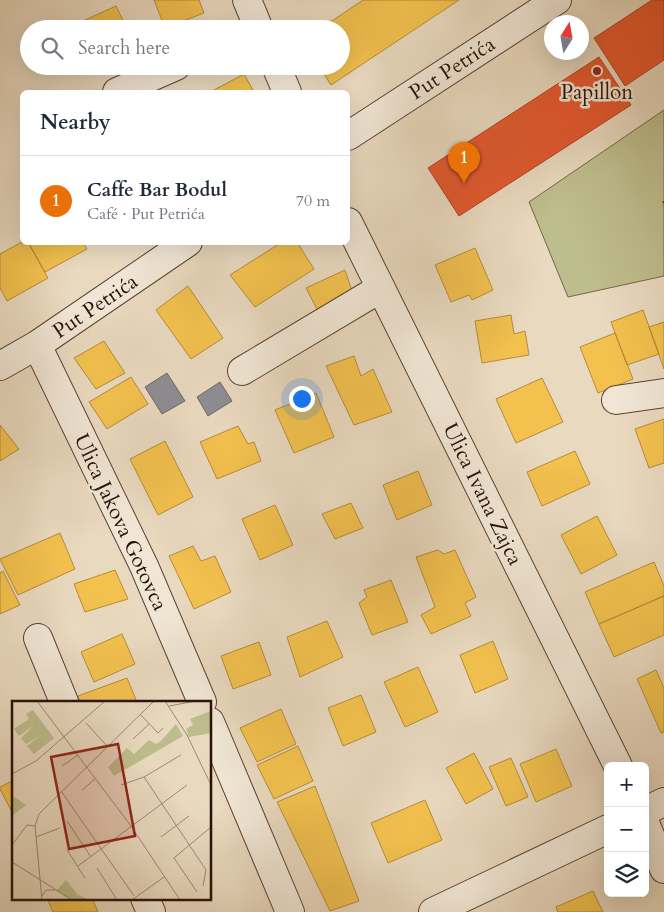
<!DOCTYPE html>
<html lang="en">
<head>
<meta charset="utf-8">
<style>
	:root { --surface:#fff; --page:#f6f6f7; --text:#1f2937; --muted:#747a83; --line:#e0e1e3; --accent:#8f2418 }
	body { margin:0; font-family:Cardo,serif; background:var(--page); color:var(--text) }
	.controls { position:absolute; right:15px; bottom:15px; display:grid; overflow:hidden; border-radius:8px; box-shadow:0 5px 20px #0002 }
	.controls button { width:45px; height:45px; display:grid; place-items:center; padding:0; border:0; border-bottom:1px solid var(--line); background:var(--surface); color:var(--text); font:25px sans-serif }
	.compass { position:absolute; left:544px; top:15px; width:45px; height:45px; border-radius:50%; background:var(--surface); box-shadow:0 5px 20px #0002; rotate:11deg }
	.you { position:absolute; left:301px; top:398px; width:18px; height:18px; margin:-12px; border:4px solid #fff; border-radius:50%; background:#1a73e8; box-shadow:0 0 0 8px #1a73e833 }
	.badge { display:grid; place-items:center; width:32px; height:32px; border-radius:50%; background:var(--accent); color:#fff; font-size:16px; font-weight:700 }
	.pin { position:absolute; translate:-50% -41px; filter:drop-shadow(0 1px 2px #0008) }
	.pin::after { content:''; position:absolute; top:26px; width:18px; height:15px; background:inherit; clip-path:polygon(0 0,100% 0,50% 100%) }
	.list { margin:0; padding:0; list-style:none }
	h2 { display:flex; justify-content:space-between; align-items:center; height:65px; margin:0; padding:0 20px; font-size:21px }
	h2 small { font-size:16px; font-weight:400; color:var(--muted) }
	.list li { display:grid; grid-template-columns:32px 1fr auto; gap:15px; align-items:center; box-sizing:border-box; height:90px; padding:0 20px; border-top:1px solid var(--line) }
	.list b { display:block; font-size:19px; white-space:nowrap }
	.list p { margin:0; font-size:16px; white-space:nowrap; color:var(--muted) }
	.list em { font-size:16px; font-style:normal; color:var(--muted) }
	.icon { flex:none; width:28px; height:28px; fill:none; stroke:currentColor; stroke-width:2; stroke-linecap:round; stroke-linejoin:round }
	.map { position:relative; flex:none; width:664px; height:912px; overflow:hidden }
	.search { position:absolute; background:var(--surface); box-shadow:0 5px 20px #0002; left:20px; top:20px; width:330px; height:55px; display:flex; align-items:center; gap:12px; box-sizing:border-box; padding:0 18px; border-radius:28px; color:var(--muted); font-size:19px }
	.panel { position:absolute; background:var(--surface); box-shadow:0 5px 20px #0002; left:20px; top:90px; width:330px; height:155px; border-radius:8px }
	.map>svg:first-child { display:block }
	.green { fill:#bebd8d; stroke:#73674a }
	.homes { fill:#f2c14e; stroke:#b58c39 }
	.shops { fill:#e4572e; stroke:#ac4222 }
	.industry { fill:#8d8d92; stroke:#6f6868 }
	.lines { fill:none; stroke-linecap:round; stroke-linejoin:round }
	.minor-casing { stroke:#584335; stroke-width:30 }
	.path { stroke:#281107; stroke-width:3; stroke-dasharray:1 2.5; stroke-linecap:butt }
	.minor { stroke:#f1e6d5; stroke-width:28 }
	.poi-dot { fill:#8f2418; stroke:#f1e6d5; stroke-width:2 }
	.labels { text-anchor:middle; stroke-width:5; stroke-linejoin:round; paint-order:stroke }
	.street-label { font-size:21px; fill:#281107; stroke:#f1e6d5 }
	.poi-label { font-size:21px; fill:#281107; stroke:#f1e6d5 }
	.inset-road { fill:none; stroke:#9c8975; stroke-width:1 }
	.view { fill:#8f2418; fill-opacity:0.15; stroke:#8f2418; stroke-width:2.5 }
	.inset-edge { fill:none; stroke:#281107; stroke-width:2.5 }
</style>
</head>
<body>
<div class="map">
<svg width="664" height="912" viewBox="0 0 664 912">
	<rect width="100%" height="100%" fill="#e9d9bf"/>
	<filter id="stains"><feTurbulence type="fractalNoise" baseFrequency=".004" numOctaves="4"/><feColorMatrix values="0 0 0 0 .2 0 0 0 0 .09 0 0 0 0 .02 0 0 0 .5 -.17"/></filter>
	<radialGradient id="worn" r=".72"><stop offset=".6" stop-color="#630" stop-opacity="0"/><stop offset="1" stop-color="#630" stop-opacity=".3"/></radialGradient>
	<path class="green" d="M664 110V276L568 297 529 202Z"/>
	<path class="homes" d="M154 0H199L204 13 165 28Z
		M363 0H459L331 85 319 66H341V29H320Z
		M116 6 127 29H76L74 25Z
		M244 74 254 92H215L214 90Z
		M22 242H28L48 278 7 301 0 288V254Z
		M28 242H83L87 249 45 272Z
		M282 242H297L314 269 255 307 230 275Z
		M475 248 493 290 472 300 469 295 451 302 435 265Z
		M345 270 353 294 317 309 306 288Z
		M188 286 223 338 191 359 156 310Z
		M643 310 659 354 627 365 611 322Z
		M511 315 514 334 525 331 529 355 482 363 475 321Z
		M664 322V369L649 327Z
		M615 333 633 379 598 393 580 347Z
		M104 341 125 373 96 389 74 358Z
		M354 356 361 376 373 369 392 412 354 425 326 366Z
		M131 377 148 404 107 429 89 402Z
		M542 378 563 422 516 443 496 399Z
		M316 393 334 437 294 453 275 410Z
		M664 419V463L649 468 635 429Z
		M0 425 19 449 0 461Z
		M238 426 248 444 254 442 261 461 217 479 200 442Z
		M165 441 193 497 158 515 130 459Z
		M575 451 590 484 542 506 527 472Z
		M418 471 432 505 397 520 383 485Z
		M351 503 363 528 335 539 322 514Z
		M275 505 293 545 260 560 242 519Z
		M597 516 617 555 581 574 561 535Z
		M60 533 75 569 18 595 0 559Z
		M193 546 201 561 215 556 231 592 194 609 169 556Z
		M438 550 444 554 455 550 476 597 465 603 471 616 431 634 421 615 435 607 416 557Z
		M654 562 664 586V596L599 624 585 592Z
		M115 570 128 599 85 612 74 584Z
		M3 571 20 605 0 614V573Z
		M391 580 408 622 372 635 359 603 367 597 364 590Z
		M664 596V635L614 657 599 624Z
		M327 621 343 657 300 677 287 637Z
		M122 634 135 664 94 682 81 652Z
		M493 641 508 679 475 693 460 655Z
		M259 642 271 675 233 689 221 656Z
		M418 667 438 712 405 727 384 682Z
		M656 670 664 688V732L661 733 637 679Z
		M127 678 137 702H80L78 696Z
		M361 695 376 732 343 746 328 708Z
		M281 709 296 744 257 762 240 728Z
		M298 746 313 781 274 799 257 765Z
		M556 749 572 786 536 802 520 764Z
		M474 753 493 789 466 804 446 768Z
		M511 758 528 797 506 806 489 767Z
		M14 780V816L0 789V787Z
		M315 786 359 901 330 911 277 802Z
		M425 800 442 840 388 863 371 823Z
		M593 891 603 912H558L556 907Z
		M47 898H92L98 912H53Z"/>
	<path class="shops" d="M652 0H664V60L625 86 594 38Z
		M599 57 631 105 459 216 428 168Z"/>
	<path class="industry" d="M167 373 185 401 162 414 145 387Z
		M220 382 232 401 208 416 197 397Z"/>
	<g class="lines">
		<g class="minor-casing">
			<path id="minor" d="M247 0 259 29
				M276 66 287 92
				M117 92 176 66
				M348 136 557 0
				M348 222 618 766
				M37 345 144 566 202 702
				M0 366 37 345 188 242
				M242 371 381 288
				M616 400 664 393
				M38 638 64 702
				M210 722 290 912
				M645 811 664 802
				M645 823 664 869
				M145 898 151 912
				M433 912 608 829"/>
		</g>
		<path class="path" d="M664 202 663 203 664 205"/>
		<use href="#minor" class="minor"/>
	</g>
	<circle class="poi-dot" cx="597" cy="71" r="5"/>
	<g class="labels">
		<g class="street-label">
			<text transform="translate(452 68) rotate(-33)" y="7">Put Petrića</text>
			<text transform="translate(95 306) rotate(-34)" y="7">Put Petrića</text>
			<text transform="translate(483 494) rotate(64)" y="7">Ulica Ivana Zajca</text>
			<text transform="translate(121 522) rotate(65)" y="7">Ulica Jakova Gotovca</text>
		</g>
		<g class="poi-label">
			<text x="597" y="99">Papillon</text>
		</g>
	</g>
	<g transform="translate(12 701)">
		<rect width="199" height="199" fill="#e9d9bf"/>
		<path d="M21 9 42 37 22 53 15 45 29 34 14 43 9 37 22 24 7 35 2 28 17 18 14 13ZM199 10V32L177 36 174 28 181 24 178 18ZM164 23 171 35 102 75 96 66 115 47 122 53 137 39 144 43 149 40ZM1 95 14 104 0 115V96ZM54 179 66 194 78 199H60L44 190Z" fill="#bebd8d"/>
		<path class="inset-road" d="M25 0 119 125 168 199M153 0 175 34 199 84M157 5 184 0M128 13 146 32 151 27M74 22 95 45M121 38 137 23M50 65 66 54M0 73 24 60 93 0M132 76 194 169 191 185M109 84 132 76 169 54M70 89 83 78M49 90 122 195M55 120 79 156M24 136 48 127M149 136 177 115M0 144 15 124 23 125M55 149 73 177M0 161 60 199M66 165 175 84M85 167 105 199M185 191 162 157 199 126M30 195 34 189H43M30 199 23 125 27 113 142 0M120 199 152 176"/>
		<path class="view" d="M106 43 123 135 57 148 39 56Z"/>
		<rect width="199" height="199" class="inset-edge"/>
	</g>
	<rect width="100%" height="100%" filter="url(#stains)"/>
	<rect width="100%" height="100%" fill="url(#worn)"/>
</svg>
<div class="controls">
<button>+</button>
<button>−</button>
<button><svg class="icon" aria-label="layers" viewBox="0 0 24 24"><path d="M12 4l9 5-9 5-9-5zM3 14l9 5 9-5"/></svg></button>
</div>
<svg class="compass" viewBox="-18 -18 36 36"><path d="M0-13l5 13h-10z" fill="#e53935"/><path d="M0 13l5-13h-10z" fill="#747a83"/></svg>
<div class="you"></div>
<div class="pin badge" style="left:464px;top:183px;background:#e8710a">1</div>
<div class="search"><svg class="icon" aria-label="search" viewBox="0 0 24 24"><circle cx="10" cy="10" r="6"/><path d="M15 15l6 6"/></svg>Search here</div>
<section class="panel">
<h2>Nearby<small></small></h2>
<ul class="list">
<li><span class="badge" style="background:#e8710a">1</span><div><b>Caffe Bar Bodul</b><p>Café · Put Petrića</p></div><em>70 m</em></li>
</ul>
</section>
</div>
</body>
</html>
